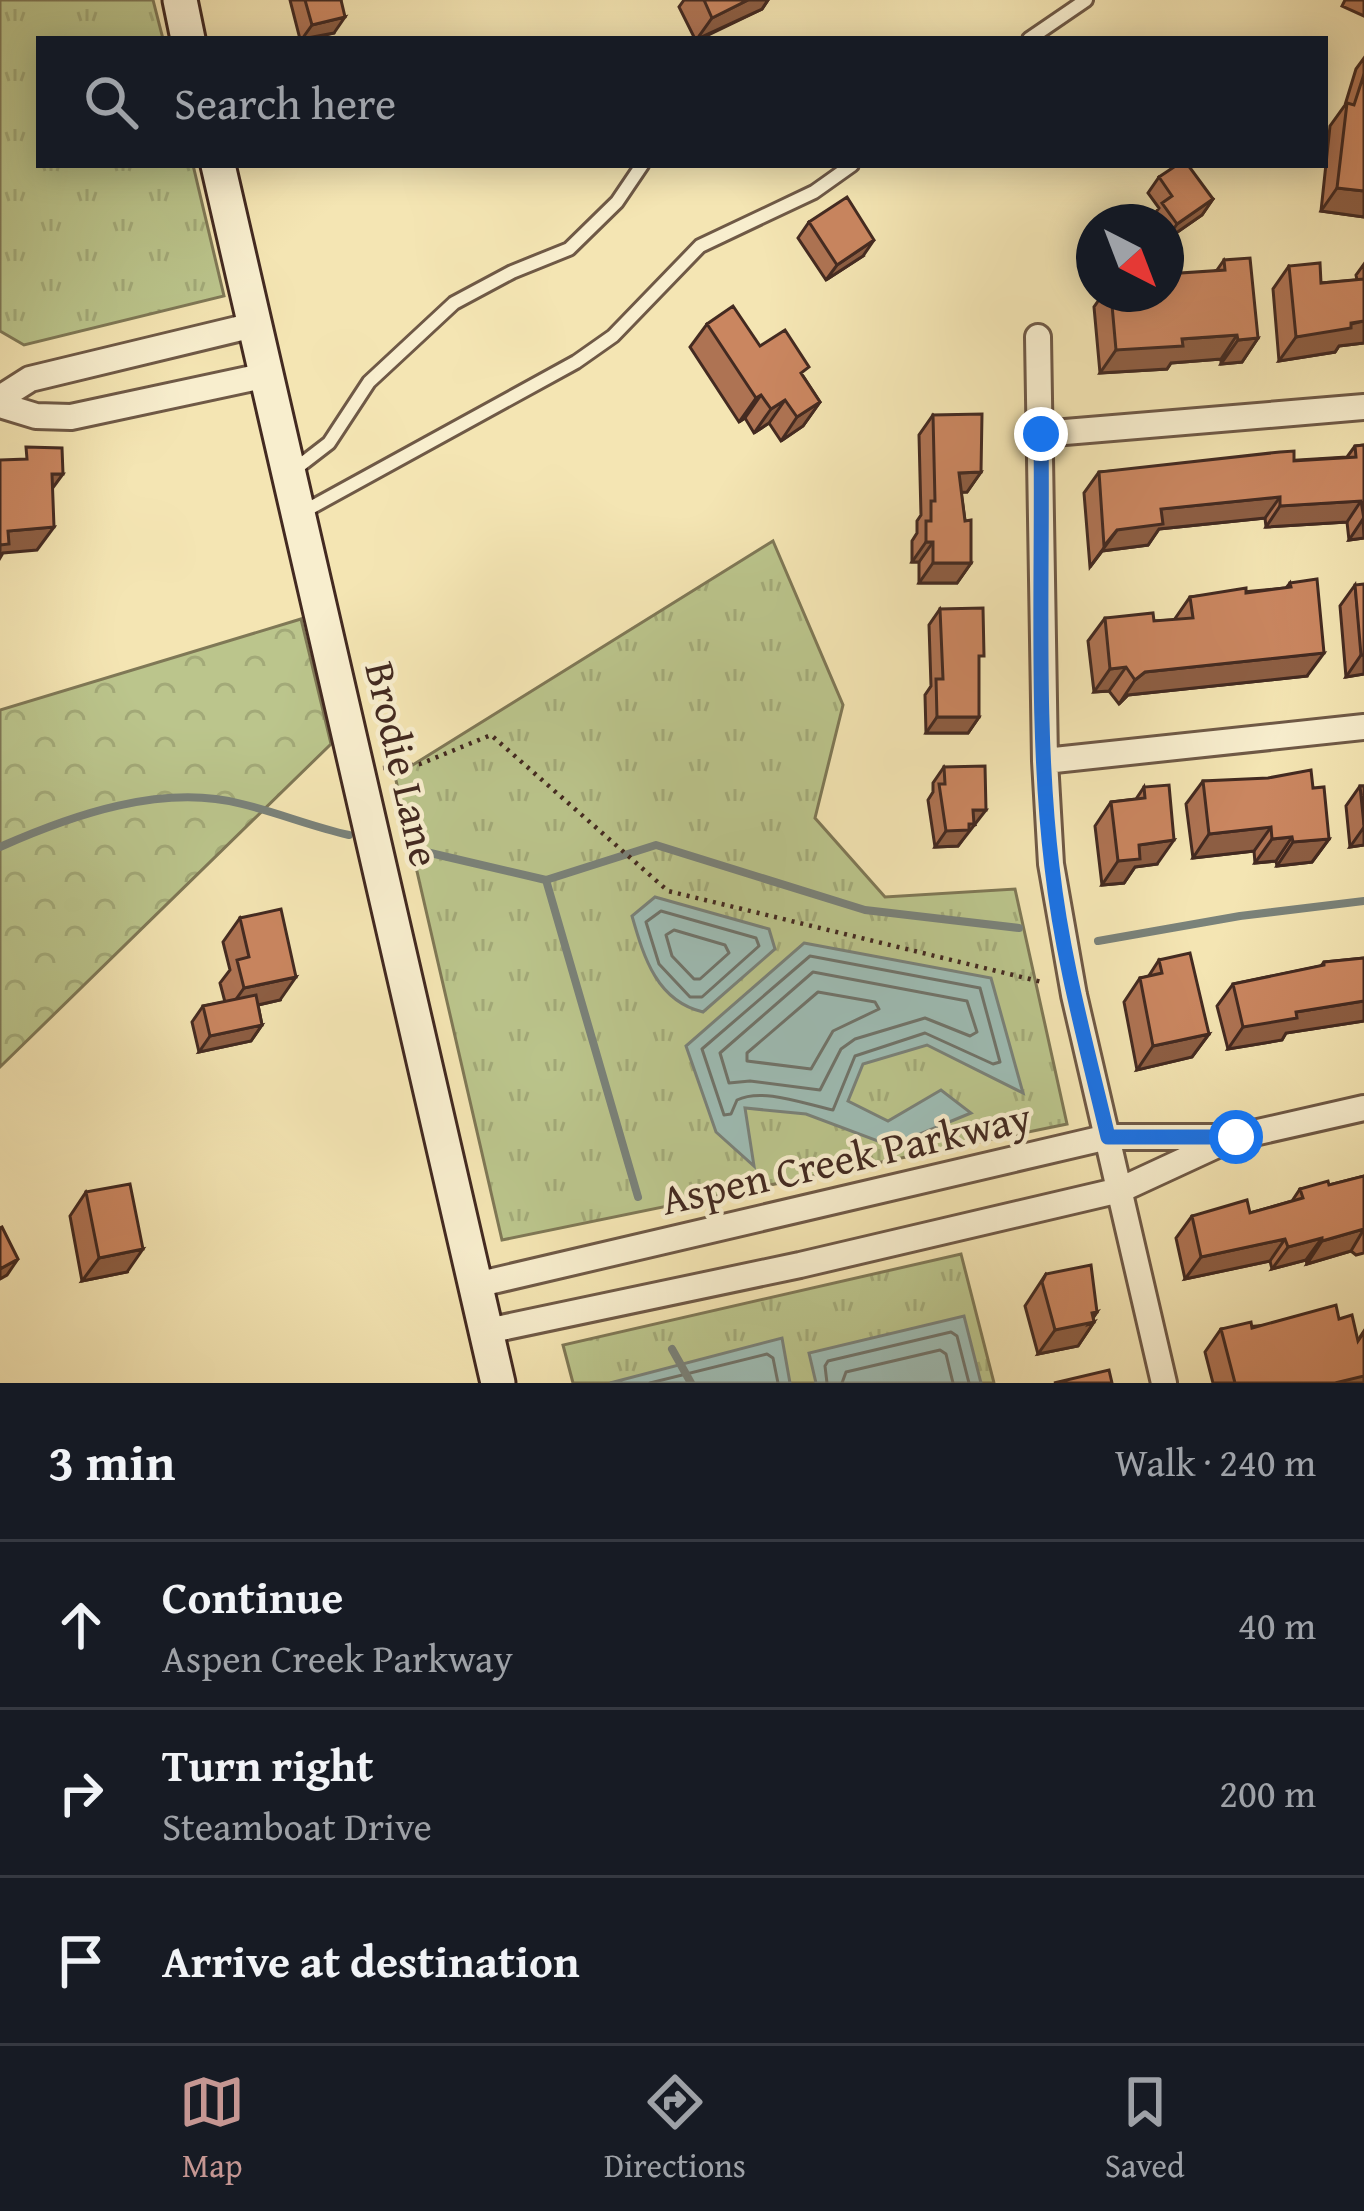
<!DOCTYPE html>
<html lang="en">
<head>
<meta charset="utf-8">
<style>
	:root { --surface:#171b24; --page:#242831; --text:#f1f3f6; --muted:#9ea1a6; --line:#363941; --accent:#c59692 }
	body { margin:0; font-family:"Gentium Book Plus",serif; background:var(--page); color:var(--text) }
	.compass { position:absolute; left:1076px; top:204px; width:108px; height:108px; border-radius:50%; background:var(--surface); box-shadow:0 6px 30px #0003; rotate:138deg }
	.stop { position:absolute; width:36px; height:36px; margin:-27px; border:9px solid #1a73e8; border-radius:50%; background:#fff }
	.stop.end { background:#1a73e8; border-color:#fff; box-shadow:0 3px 12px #0008 }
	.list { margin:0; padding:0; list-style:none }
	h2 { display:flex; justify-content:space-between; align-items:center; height:156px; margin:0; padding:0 48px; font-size:51px }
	h2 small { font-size:39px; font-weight:400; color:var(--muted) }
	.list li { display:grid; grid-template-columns:78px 1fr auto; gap:36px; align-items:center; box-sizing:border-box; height:168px; padding:0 48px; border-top:3px solid var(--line) }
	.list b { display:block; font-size:45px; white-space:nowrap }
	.list p { margin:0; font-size:39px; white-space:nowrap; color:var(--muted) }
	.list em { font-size:39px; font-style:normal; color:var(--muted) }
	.icon { flex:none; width:66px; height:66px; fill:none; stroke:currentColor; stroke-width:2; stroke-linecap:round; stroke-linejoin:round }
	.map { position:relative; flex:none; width:1364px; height:1383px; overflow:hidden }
	.search { position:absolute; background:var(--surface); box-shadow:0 6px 30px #0003; left:36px; right:36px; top:36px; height:132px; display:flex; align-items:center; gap:30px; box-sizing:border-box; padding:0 42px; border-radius:0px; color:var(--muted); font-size:45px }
	.sheet { height:660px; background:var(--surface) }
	nav { display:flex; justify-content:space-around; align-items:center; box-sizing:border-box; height:168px; border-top:3px solid var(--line); background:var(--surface); font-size:33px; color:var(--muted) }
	nav a { display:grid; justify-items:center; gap:6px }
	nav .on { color:var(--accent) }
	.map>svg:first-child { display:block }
	.grass { fill:url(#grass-tufts); stroke:#7f7856; stroke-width:3 }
	.forest { fill:url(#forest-crowns); stroke:#7f7856; stroke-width:3 }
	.water { fill:#9ebdb5; stroke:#7a827a; stroke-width:3 }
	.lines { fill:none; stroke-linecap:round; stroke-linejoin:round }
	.shore { stroke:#70746b; stroke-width:3 }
	.stream { stroke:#7a827a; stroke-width:8 }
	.service-casing { stroke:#6f5946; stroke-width:18 }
	.minor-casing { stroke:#6f5946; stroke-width:30 }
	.secondary-casing { stroke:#432a21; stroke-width:39 }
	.path { stroke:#432a21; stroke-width:4.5; stroke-dasharray:3 6; stroke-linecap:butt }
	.service { stroke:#f8eece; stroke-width:12 }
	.minor { stroke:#f8eece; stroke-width:24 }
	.secondary { stroke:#f8eece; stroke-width:33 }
	.wall { fill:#ae7353; stroke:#432a21; stroke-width:3 }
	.shaded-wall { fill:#8d5e43; stroke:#432a21; stroke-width:3 }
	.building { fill:#ca8660; stroke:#432a21; stroke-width:3 }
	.route { stroke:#1a73e8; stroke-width:15 }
	.labels { text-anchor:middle; stroke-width:9; stroke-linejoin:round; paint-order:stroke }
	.street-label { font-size:42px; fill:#432a21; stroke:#f8eece }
</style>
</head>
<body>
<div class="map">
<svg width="1364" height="1383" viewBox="0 0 1364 1383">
	<defs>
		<pattern id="grass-tufts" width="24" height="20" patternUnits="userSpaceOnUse" patternTransform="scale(3)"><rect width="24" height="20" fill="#bbc58c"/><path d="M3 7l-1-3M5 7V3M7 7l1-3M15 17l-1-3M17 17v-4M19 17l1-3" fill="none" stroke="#a2a978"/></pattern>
		<pattern id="forest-crowns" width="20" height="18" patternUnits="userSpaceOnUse" patternTransform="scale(3)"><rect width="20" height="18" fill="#bbc58c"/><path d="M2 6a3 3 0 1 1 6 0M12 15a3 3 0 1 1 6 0" fill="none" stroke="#a2a978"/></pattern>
	</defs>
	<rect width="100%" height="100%" fill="#f4e5b3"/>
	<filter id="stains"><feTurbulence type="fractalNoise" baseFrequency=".00167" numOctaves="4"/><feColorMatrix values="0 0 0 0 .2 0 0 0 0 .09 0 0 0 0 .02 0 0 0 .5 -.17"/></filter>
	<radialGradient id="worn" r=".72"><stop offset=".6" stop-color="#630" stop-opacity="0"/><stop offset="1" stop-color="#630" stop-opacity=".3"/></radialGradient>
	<path class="grass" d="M0 0H153L163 39H39V165H193L224 296 24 345 0 331Z
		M773 541 843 705 815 818 885 897 1015 889 1067 1124 502 1240 395 776Z
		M961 1254 994 1383H573L563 1345Z"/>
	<path class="forest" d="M301 619 331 744 0 1067V710Z"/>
	<path class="water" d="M655 897 769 929 775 949 703 1012C657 1001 644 958 632 916Z
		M804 943 991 978 1023 1093 927 1045 863 1064 848 1101 888 1121 941 1090 971 1113 891 1146 806 1114 745 1108 754 1166 716 1132 686 1046Z
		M964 1316 981 1383H816L809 1353Z
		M782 1338 790 1383H610Z"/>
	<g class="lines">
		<path class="shore" d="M661 911 756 938 759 946 702 997H690L659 964 646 922Z
			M674 930 725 945 729 953 700 979H694L672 956 666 935Z
			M810 956 980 988 1000 1062 993 1064 925 1033 855 1056 833 1110C807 1105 763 1087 737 1100L731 1114 724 1115 702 1049Z
			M813 972 967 1001 977 1032 970 1036 925 1018 855 1039 841 1049 820 1090 750 1081 729 1083 720 1053Z
			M818 992 875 1002 879 1009 833 1031 811 1069 747 1061V1053Z
			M650 1383 767 1354 773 1358 778 1383
			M827 1383 825 1366 828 1361 951 1332 957 1336 969 1383
			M842 1383 846 1372 940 1350 946 1354 953 1383"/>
		<path class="stream" d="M0 847C72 815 163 783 242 804 279 813 313 827 349 835
			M409 848 546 880 638 1197
			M546 880 656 845 865 910 1019 928
			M1098 941 1240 916 1364 901
			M672 1349 691 1383"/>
		<g class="service-casing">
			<path id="service" d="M1029 39 1086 0
				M294 470 329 443 369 382 454 303 512 272 569 249 617 202 642 165
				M301 513 576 362 613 336 700 246 814 192 852 165"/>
		</g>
		<g class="minor-casing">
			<path id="minor" d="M1038 337 1045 761 1051 864 1074 995 1164 1383
				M0 398 30 379 254 325
				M0 405 36 416 71 417 267 375
				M1041 434 1364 407
				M1045 761 1364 727
				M476 1285 1108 1137H1236L1364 1108
				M487 1331 800 1265 1120 1190 1228 1140"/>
		</g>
		<g class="secondary-casing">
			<path id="secondary" d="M180 0 188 39
				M218 165 498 1383"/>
		</g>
		<path class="path" d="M383 768 420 764 491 735 668 891 1042 982"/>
		<use href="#service" class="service"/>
		<use href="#minor" class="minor"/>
		<use href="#secondary" class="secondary"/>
	</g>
	<path class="wall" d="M290 0H341L334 33 309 39H300Z
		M684 0H768L762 9 700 39H695L679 7Z
		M1345 0H1364V16L1342 6Z
		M1364 58V217L1321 211 1330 126 1345 105 1356 69Z
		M1159 177 1213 199 1202 215 1166 240V222H1153L1151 219 1159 208 1148 193Z
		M809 222 863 256 826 280 798 238Z
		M1224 260 1258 338 1242 362 1221 364V359L1171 363 1167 369 1100 373 1094 307 1103 294H1166L1217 270Z
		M1364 264V343L1339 346 1335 352 1279 361 1273 289 1289 266 1321 283 1357 280 1356 275Z
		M707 324 760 346 803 376 820 402 803 426 781 441 769 423 754 433 745 418 739 422 690 347Z
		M933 415 981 472 967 492H961L971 563 957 583H919V562H912V541L917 533V521L921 515 919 435Z
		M1364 445V538L1349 540 1347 522 1266 527 1265 518 1159 529 1148 545 1102 551 1090 567 1084 493 1099 472 1347 457 1355 446Z
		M1290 583 1307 676 1128 695 1119 704 1109 691 1094 692 1088 641 1105 618 1154 621 1174 620 1190 597 1286 588Z
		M1355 585 1364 674 1346 677 1340 606Z
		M940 609 979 717 968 733H926L925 695 931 686 929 625Z
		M944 767 975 825 972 826 958 846 935 847 928 800 933 792V783Z
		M1203 781 1313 788 1329 839 1312 862 1277 866 1276 861 1255 863 1254 851 1193 858 1186 804Z
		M1360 786H1364V845L1350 847 1346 806Z
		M1144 787 1157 864 1135 867 1124 883 1102 885 1095 826 1111 802 1136 799Z
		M240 918 280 1000 258 1005 262 1025 251 1041 199 1052 192 1022 203 1006 225 1002 220 983 230 970 223 942Z
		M1364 958V1021L1286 1033 1282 1040 1228 1049 1217 1006 1233 984 1321 966 1324 962Z
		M1159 960 1209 1034 1192 1057 1137 1070 1124 1002 1140 978 1148 977Z
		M1364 1176V1253L1356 1255 1351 1251 1307 1264 1306 1260 1272 1269 1270 1261 1185 1279 1176 1238 1192 1216 1250 1213 1292 1201 1300 1189 1329 1185Z
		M86 1192 127 1272 82 1281 70 1216Z
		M1046 1274 1097 1312 1093 1318 1094 1322 1078 1346 1038 1354 1025 1306Z
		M1339 1319 1358 1340 1364 1331V1383H1213L1205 1352 1221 1329Z"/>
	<path class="shaded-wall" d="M748 0H768L762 9 697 39 712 18Z
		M345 17 334 33 302 39 312 25Z
		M1337 188 1364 191V217L1321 211Z
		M1213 199 1202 215 1166 240 1177 224Z
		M874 240 863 256 826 280 837 265Z
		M1364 321V343L1339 346 1335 352 1279 361 1296 337Z
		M1237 335 1221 359 1171 363 1167 369 1100 373 1116 350 1182 339Z
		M1258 338 1242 362 1221 364 1238 340Z
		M761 395 745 418 739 422 756 398Z
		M785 400 769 423 754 433 771 409Z
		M820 402 803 426 781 441 797 417Z
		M981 472 967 492 945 493 959 473Z
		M52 474H63L46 497Z
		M1280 497 1265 518 1159 529 1148 545 1102 551 1090 567 1117 530 1161 509Z
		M1361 501 1347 522 1266 527 1280 506Z
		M1363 519 1364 538 1349 540Z
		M54 527 37 550 3 553 0 558V543L8 531Z
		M926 542H933L919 562H912Z
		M933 563H971L957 583H919Z
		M1324 653 1307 676 1128 695 1119 704 1135 680 1145 672Z
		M1361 655H1364V674L1346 677Z
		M1126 667 1109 691 1094 692 1110 669Z
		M937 717H979L968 733H926Z
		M973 810H986L958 846 935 847 946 831Z
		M1271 827 1254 851 1193 858 1209 834Z
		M1364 827V845L1350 847Z
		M1292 837 1276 861 1255 863 1272 839Z
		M1329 839 1312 862 1277 866 1293 842Z
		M1174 840 1157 864 1135 867 1124 883 1102 885 1118 861 1139 845Z
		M296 977 280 1000 227 1012 244 988Z
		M1364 1001V1021L1286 1033 1282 1040 1228 1049 1243 1027 1296 1012Z
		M262 1025 251 1041 199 1052 210 1036Z
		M1209 1034 1192 1057 1137 1070 1153 1046Z
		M1364 1229 1351 1251 1307 1264 1322 1241Z
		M1322 1238 1306 1260 1272 1269 1288 1247Z
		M1285 1239 1270 1261 1185 1279 1201 1257Z
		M143 1249 127 1272 82 1281 99 1258Z
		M18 1259 7 1275 0 1279V1269Z
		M1097 1312 1089 1324 1094 1322 1078 1346 1038 1354 1055 1330Z
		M1364 1373V1383H1335Z"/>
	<path class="building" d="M305 0H341L345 17 312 25Z
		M704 0H748L712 18Z
		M1364 74V191L1337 188 1347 103 1354 105Z
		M1177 165H1188L1213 199 1177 224 1162 203 1172 196 1159 177Z
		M847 197 874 240 837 265 809 222Z
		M1250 258 1258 338 1238 340 1237 335 1182 339 1183 346 1116 350 1111 294H1166V274L1225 270 1224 260Z
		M1320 263 1321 283 1364 279V321L1351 323V328L1296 337 1289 266Z
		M733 306 760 346 785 330 809 367 801 373 820 402 797 417 785 400 771 409 761 395 756 398 707 324Z
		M982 414 981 472 959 473 965 521 971 520V563H933V542H926V521H931V501H935L933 415Z
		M1364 445V519L1361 501 1280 506V497L1161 509 1163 524 1117 530 1104 546 1099 472 1280 452 1294 451V461L1356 457 1355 446Z
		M26 447 62 448 63 474H52L54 527 8 531 9 544 0 545V460L27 459Z
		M1317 579 1324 653 1145 672 1135 680 1126 667 1110 669 1105 618 1153 613 1154 621 1193 618 1190 597 1246 588V593L1291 587 1290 583Z
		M1364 584V655H1361L1355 585Z
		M983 608 984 656H979V717H937L936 679H943L940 609Z
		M985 766 986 810H973L974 824H969V830L946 831 939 784H945L944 767Z
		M1311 770 1313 788 1324 787 1329 839 1293 842 1292 837 1272 839 1271 827 1209 834 1203 781 1268 778Z
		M1169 785 1174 840 1139 845 1140 859 1118 861 1111 802 1145 798 1144 787Z
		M1360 786H1364V825Z
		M281 909 296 977 244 988 237 960 249 957 240 918Z
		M1190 953 1209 1034 1153 1046 1140 978 1162 973 1159 960Z
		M1364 958V1001L1296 1012 1297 1018 1243 1027 1233 984 1324 965V962Z
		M256 995 262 1025 210 1036 203 1006Z
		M1364 1176V1229L1322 1241V1238L1288 1247 1285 1239 1201 1257 1192 1216 1247 1200 1250 1213 1303 1198 1300 1189 1328 1181 1329 1185Z
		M130 1184 143 1249 99 1258 86 1192Z
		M2 1227 18 1259 0 1269V1228Z
		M1091 1265 1097 1312 1092 1313 1094 1322 1055 1330 1042 1282 1046 1274Z
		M1336 1305 1339 1319 1352 1315 1358 1341 1364 1332V1376L1335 1383H1235L1221 1329 1251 1322 1252 1328Z
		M1109 1370 1112 1383H1054Z"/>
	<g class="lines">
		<path class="route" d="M1041 434C1043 575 1035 727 1052 867 1062 958 1087 1048 1108 1137H1236"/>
	</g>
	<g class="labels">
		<g class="street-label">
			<text transform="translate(403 764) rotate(77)" y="15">Brodie Lane</text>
			<text transform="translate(846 1158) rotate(-13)" y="15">Aspen Creek Parkway</text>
		</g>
	</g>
	<rect width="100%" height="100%" filter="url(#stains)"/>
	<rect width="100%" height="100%" fill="url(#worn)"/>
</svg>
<svg class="compass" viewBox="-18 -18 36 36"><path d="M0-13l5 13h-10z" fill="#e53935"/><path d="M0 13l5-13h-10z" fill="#9ea1a6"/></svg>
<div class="stop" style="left:1236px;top:1137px"></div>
<div class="stop end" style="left:1041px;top:434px"></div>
<div class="search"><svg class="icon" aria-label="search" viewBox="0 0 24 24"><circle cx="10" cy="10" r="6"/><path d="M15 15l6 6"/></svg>Search here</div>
</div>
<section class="sheet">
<h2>3 min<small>Walk · 240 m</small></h2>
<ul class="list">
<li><svg class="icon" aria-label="ahead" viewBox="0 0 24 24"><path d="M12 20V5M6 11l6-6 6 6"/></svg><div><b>Continue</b><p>Aspen Creek Parkway</p></div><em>40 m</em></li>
<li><svg class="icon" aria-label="right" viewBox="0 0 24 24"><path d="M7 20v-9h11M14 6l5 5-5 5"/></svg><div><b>Turn right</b><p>Steamboat Drive</p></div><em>200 m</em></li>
<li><svg class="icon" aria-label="arrive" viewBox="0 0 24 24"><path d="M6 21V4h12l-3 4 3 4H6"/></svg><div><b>Arrive at destination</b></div></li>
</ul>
</section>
<nav>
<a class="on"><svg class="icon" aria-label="map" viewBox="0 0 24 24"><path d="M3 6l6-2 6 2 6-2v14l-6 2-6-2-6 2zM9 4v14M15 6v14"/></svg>Map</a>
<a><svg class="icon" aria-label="directions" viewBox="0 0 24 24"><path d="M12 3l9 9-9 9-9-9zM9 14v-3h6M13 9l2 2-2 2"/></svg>Directions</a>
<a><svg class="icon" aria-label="saved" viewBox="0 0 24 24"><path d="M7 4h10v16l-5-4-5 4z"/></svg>Saved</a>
</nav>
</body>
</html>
